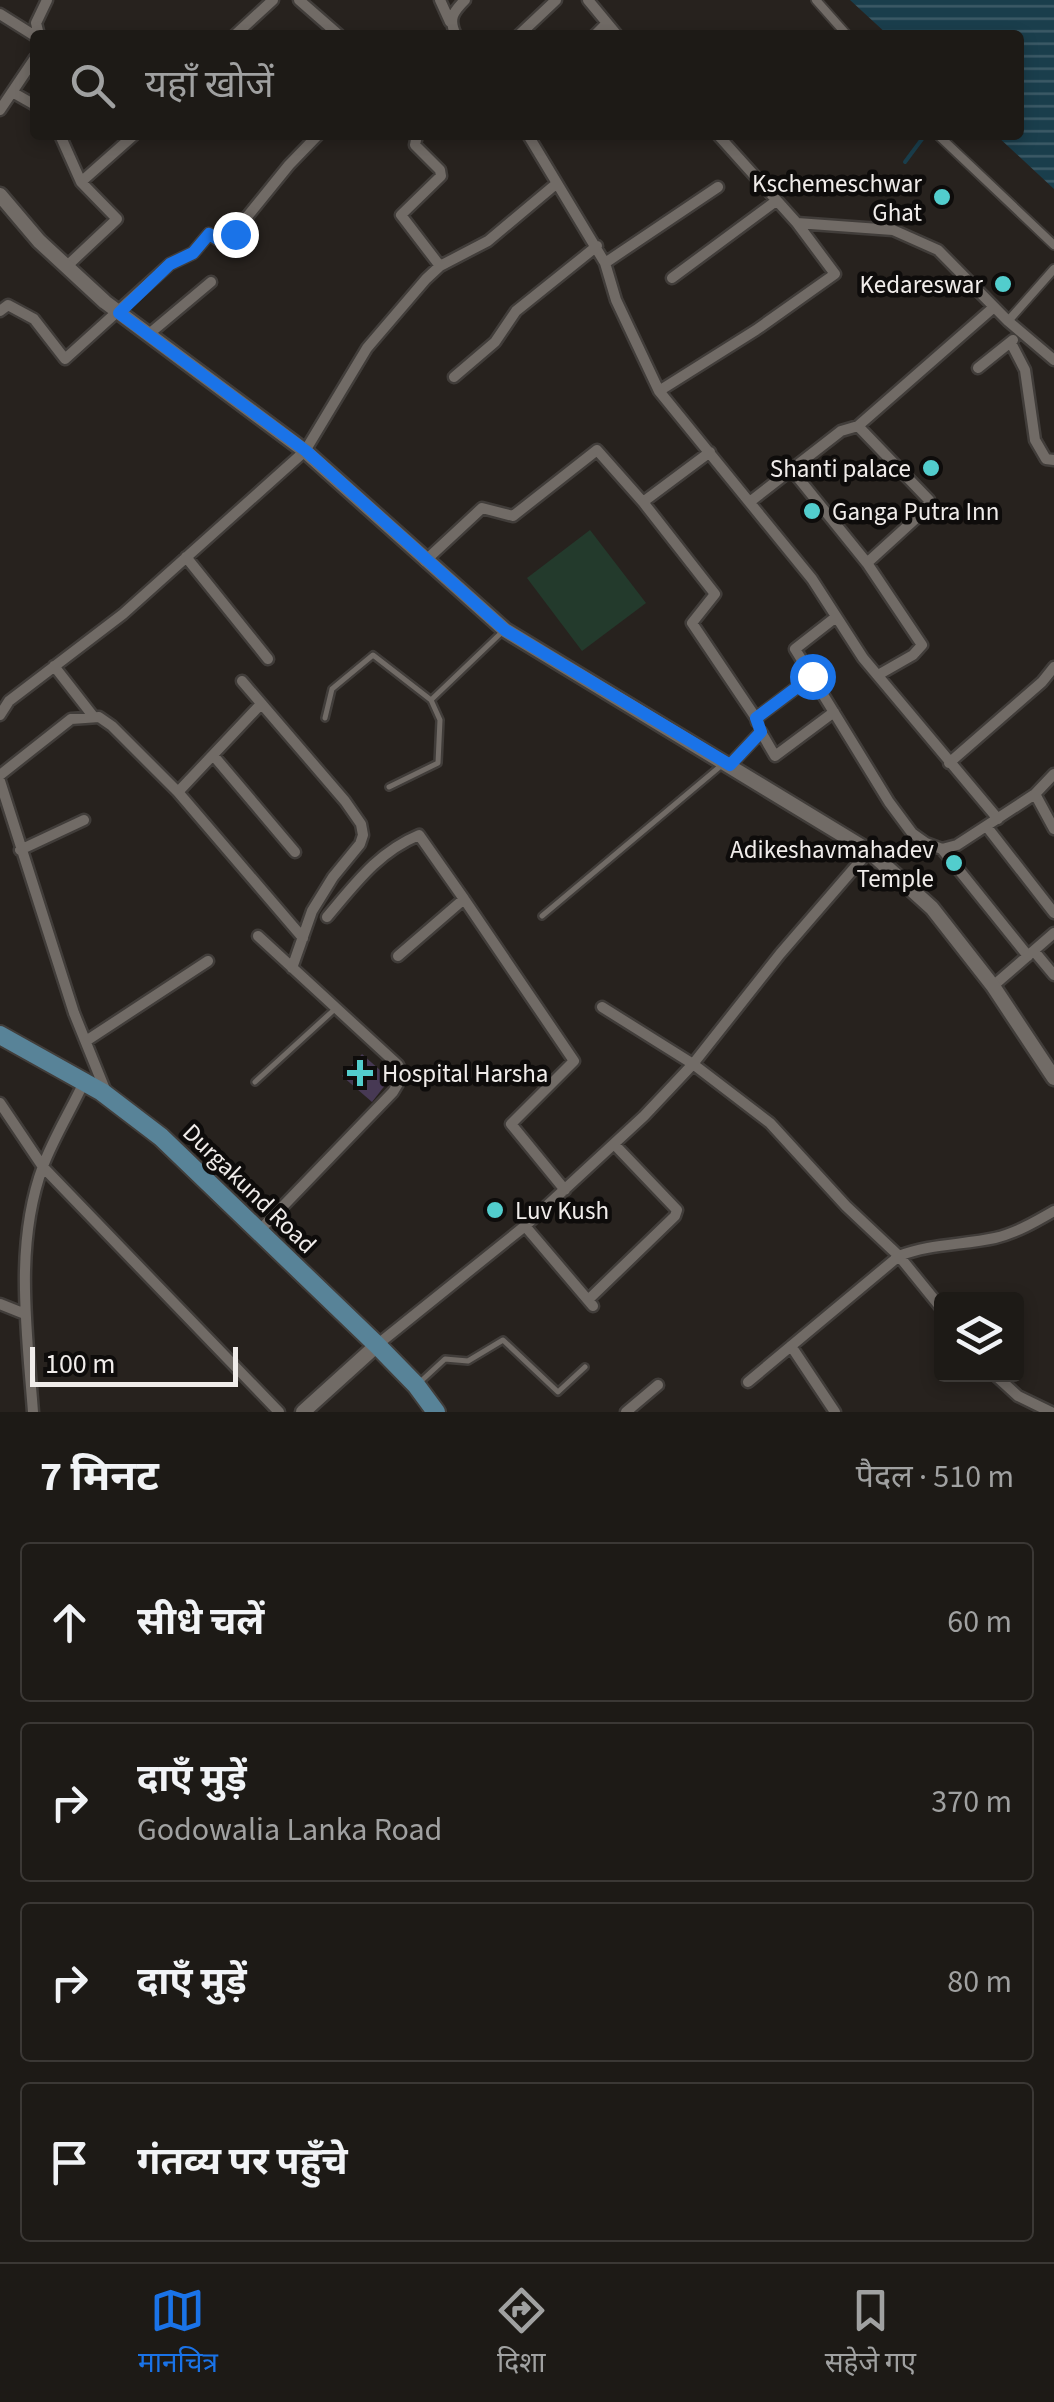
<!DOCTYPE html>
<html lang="hi">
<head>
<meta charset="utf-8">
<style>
	:root { --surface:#1d1a16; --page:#25231f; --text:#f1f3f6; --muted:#a0a1a1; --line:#3b3835; --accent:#1a73e8 }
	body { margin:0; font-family:"Source Sans 3","Noto Sans Devanagari",sans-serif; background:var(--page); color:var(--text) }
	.controls { position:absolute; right:30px; bottom:30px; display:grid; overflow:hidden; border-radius:10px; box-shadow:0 5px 15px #0003 }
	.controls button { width:90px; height:90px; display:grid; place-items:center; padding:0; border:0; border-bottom:2px solid var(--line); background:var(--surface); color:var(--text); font:50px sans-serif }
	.scale { position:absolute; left:30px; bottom:25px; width:208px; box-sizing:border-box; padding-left:10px; border:5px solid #f0ecea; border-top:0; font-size:28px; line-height:35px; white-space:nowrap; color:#f0ecea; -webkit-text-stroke:8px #0e0c0b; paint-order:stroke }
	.stop { position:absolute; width:30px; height:30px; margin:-22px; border:8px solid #1a73e8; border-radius:50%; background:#fff }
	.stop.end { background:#1a73e8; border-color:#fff; box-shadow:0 2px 10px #0008 }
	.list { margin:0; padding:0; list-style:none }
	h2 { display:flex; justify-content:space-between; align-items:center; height:130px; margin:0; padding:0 40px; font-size:42px }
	h2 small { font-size:32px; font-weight:400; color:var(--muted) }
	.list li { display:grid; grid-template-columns:65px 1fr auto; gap:30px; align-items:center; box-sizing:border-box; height:160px; margin:0 20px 20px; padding:0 20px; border:2px solid var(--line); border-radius:10px }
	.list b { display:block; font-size:38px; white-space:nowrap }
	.list p { margin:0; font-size:32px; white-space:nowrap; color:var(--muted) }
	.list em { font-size:32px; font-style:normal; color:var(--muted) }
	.icon { flex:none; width:55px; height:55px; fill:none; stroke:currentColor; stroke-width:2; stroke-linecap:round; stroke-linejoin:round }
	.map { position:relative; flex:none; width:1054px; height:1412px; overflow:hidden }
	.search { position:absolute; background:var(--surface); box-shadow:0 5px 15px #0003; left:30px; right:30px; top:30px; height:110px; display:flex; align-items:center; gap:25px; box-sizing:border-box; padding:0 35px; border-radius:10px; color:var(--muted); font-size:38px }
	.sheet { height:850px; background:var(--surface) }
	nav { display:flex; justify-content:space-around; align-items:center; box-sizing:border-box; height:140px; border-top:2px solid var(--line); background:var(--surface); font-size:28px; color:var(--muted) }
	nav a { display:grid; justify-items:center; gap:5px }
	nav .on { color:var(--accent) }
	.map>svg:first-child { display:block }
	.green { fill:#233a2c }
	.water { fill:url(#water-rules) }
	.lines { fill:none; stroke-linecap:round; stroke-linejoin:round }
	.stream { stroke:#1a3e4c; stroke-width:4 }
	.building { fill:#473954 }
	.service-casing { stroke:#413d3a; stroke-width:10 }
	.pedestrian-casing { stroke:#413d3a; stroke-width:12 }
	.minor-casing { stroke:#413d3a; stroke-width:15 }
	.tertiary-casing { stroke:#413d3a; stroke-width:19 }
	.primary-casing { stroke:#413d3a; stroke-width:22 }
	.service { stroke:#716b66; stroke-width:5 }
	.pedestrian { stroke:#716b66; stroke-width:8 }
	.minor { stroke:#716b66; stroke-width:10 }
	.tertiary { stroke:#716b66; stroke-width:14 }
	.primary { stroke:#588398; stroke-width:18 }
	.route { stroke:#1a73e8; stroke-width:12 }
	.poi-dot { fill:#52cdcd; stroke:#0e0c0b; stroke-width:4 }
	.labels { text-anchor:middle; stroke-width:9; stroke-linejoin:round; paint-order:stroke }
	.poi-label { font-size:25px; fill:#f0ecea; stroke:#0e0c0b; text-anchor:end }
	.street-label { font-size:25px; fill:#f0ecea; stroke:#0e0c0b }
</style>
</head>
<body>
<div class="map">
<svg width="1054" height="1412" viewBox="0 0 1054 1412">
	<defs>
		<pattern id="water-rules" width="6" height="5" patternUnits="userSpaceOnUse" patternTransform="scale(2.5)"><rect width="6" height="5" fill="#1a3e4c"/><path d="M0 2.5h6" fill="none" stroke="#3c5a66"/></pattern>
	</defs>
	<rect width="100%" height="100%" fill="#27221e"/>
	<path class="green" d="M590 530 646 603 582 651 527 578Z"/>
	<path class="water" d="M850 0H1054V189L996 135H1019V35H888Z"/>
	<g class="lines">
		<path class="stream" d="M905 162 925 135"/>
	</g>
	<path class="building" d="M362 1054 390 1079 372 1102 342 1076Z"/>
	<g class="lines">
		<g class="service-casing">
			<path id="service" d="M431 700 501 633
				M325 718 332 689 373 655 431 700 440 720 438 763 389 787
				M542 916 723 764
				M255 1082 336 1008
				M419 1383 445 1359 468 1361 503 1340 558 1392 585 1367"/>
		</g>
		<g class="pedestrian-casing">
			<path id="pedestrian" d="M816 0 847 35
				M938 135 1054 245
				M1008 321 1054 269"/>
		</g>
		<g class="minor-casing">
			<path id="minor" d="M299 0 339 35
				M440 0 450 22
				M588 0 617 35
				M0 14 35 36
				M39 35 36 23 47 0
				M235 35 273 0
				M456 35C448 19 453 12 465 0
				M519 35 556 0
				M595 35 607 23
				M12 92 35 105
				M0 110 35 58
				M60 135 81 182 117 219 67 266
				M417 135 415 145 440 170 441 176 401 215 440 266
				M528 135 605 263 616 300 659 391 812 579 863 658 998 819
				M81 182 134 135
				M797 223 893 230 938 250 1008 321 1054 360
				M605 263 718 187
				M672 278 776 201
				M0 311 8 305 34 319 65 359 170 264 193 253 209 234 225 244 289 165 318 135
				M149 334 211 282
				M1011 343 1025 370 1035 440 1046 459 1054 460
				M978 368 1013 340
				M454 377 495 342 516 311 597 246
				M659 391 756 330 835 274 797 223 718 135
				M858 426 929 500 924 511 867 563
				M791 469 867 563 922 645 913 655 878 675
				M751 501 841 431 858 426 994 307
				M643 502 715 594 692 623 756 718
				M186 557 268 659
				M425 561 482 508 513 516 597 450 643 502 710 452
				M836 617 795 649 889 802 912 833 926 843 942 849 957 845 1035 794
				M54 666 93 716
				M242 681 345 801 361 824 363 835 360 844 333 877 312 911 292 968
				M0 715 9 701 123 614 305 451 367 348 426 279 440 266 488 241 556 184
				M757 722 756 718 812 676
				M213 755 295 852
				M949 763 1042 682 1054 667
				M730 765 761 732 775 756 834 712
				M1054 774 1035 794 1054 829
				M0 775 71 719 99 717 112 726 178 792 303 938
				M0 781 74 1013 106 1092
				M178 792 261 704
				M987 827 1054 913
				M942 849 1028 956
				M20 850 84 820
				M327 917C355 884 378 852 419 835L464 899
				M258 936 398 1065 403 1075 393 1092 260 1230
				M1034 951 1054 975
				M398 956 464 899 574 1061 511 1124 565 1190
				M993 986 1054 933
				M602 1007 693 1064 770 1123 846 1206 899 1256 942 1309
				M86 1041 208 961
				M0 1103 43 1167 279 1412
				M525 1226 593 1306
				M588 1300 675 1216 677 1210 614 1144
				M0 1304 25 1314
				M377 1345 525 1226 644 1116 693 1064 780 954 869 851
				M791 1346 835 1412
				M994 1374 1018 1396 1051 1412
				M748 1382 899 1256C929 1244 963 1245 995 1238 1016 1233 1035 1222 1054 1211
				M33 1412C27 1331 14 1244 43 1166 54 1137 71 1110 84 1082
				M626 1412 658 1385"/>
		</g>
		<g class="tertiary-casing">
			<path id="tertiary" d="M0 195 39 241 105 302 305 451 505 630 869 851 932 908 993 986 1054 1078
				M303 1412 377 1345"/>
		</g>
		<g class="primary-casing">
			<path id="primary" d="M0 1035 102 1092 161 1137 377 1345 416 1385 436 1412"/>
		</g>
		<use href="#service" class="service"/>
		<use href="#pedestrian" class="pedestrian"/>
		<use href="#minor" class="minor"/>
		<use href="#tertiary" class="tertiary"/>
		<use href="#primary" class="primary"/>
	</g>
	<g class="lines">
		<path class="route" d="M235 234 226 244 209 234 193 253 170 264 119 313 306 451 505 630 730 765 761 732 756 718 812 676"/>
	</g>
	<g class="poi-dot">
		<circle cx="942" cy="197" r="10"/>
		<circle cx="1003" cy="284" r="10"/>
		<circle cx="931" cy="468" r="10"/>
		<circle cx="812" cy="511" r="10"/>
		<circle cx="954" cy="863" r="10"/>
		<path d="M355 1058h10v10h10v10h-10v10h-10v-10h-10v-10h10z"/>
		<circle cx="495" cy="1210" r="10"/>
	</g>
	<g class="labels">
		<g class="poi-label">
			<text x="922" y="192">Kschemeschwar<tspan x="922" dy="29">Ghat</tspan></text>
			<text x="983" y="293">Kedareswar</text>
			<text x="911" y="477">Shanti palace</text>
			<text x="832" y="520" text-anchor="start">Ganga Putra Inn</text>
			<text x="934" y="858">Adikeshavmahadev<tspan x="934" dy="29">Temple</tspan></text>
			<text x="382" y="1082" text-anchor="start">Hospital Harsha</text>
			<text x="515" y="1219" text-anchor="start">Luv Kush</text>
		</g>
		<g class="street-label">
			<text transform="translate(250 1188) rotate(44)" y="9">Durgakund Road</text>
		</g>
	</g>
</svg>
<div class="controls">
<button><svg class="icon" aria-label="layers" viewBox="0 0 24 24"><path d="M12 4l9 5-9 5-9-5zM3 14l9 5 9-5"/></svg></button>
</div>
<div class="scale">100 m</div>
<div class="stop" style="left:812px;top:676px"></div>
<div class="stop end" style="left:235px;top:234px"></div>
<div class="search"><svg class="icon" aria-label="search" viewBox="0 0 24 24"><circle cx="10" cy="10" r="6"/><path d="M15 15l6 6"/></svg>यहाँ खोजें</div>
</div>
<section class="sheet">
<h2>7 मिनट<small>पैदल · 510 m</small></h2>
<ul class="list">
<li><svg class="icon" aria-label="ahead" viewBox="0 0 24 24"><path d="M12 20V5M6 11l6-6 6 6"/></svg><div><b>सीधे चलें</b></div><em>60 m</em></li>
<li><svg class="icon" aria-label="right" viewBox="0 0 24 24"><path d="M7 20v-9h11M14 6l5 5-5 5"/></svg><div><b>दाएँ मुड़ें</b><p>Godowalia Lanka Road</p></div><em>370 m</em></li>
<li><svg class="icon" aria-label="right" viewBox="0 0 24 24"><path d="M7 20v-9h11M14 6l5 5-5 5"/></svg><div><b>दाएँ मुड़ें</b></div><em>80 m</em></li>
<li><svg class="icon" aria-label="arrive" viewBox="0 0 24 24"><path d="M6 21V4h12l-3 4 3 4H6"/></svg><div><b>गंतव्य पर पहुँचे</b></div></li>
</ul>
</section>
<nav>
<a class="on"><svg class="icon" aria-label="map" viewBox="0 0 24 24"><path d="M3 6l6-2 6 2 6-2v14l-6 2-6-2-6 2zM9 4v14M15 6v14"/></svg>मानचित्र</a>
<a><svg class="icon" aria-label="directions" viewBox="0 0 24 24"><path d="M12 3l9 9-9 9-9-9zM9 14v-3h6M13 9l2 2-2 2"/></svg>दिशा</a>
<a><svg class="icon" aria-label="saved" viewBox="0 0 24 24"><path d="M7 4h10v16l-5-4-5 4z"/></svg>सहेजे गए</a>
</nav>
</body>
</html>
